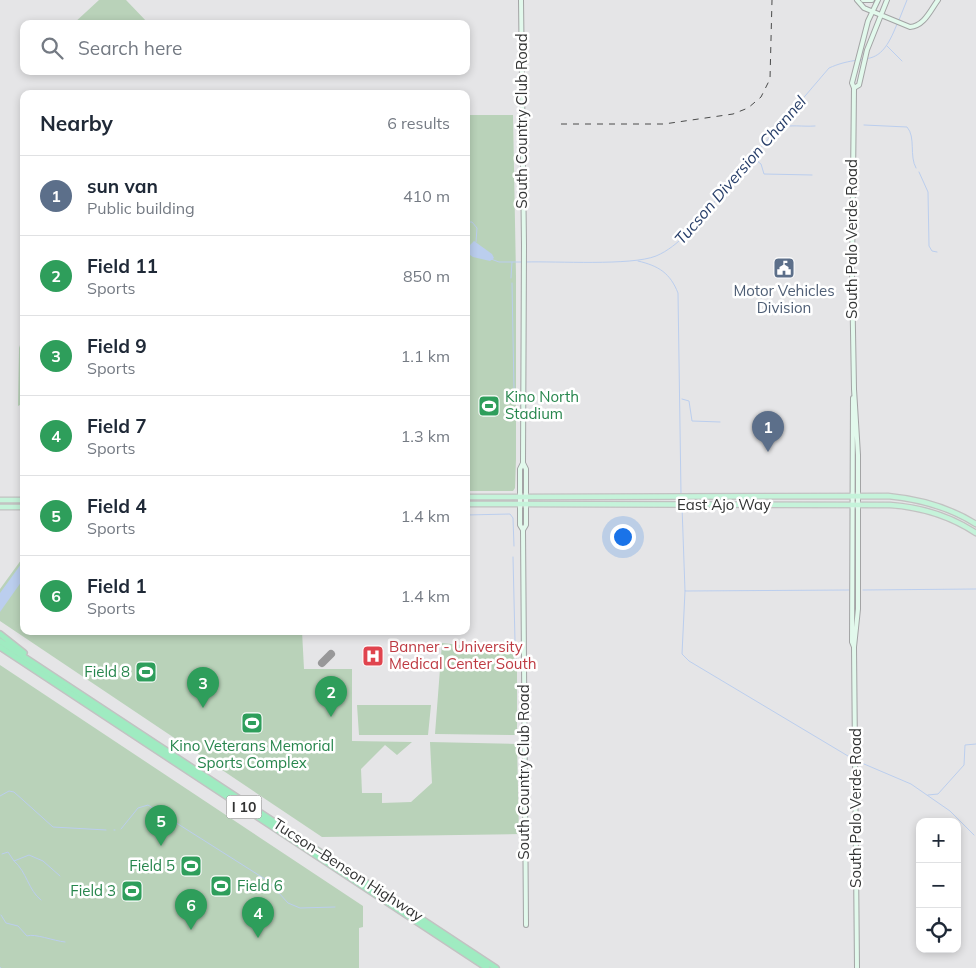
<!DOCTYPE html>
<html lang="en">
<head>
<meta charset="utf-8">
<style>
	:root { --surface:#fff; --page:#f6f6f7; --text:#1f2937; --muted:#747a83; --line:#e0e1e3; --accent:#7c3aed }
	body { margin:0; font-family:Mulish,sans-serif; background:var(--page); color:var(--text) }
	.controls { position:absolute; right:15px; bottom:15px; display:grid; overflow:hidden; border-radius:10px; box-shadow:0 2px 8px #0003 }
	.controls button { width:45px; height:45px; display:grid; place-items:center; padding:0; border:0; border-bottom:1px solid var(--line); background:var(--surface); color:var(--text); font:25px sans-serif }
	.you { position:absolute; left:622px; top:536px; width:18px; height:18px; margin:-12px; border:4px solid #fff; border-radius:50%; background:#1a73e8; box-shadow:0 0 0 8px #1a73e833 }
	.badge { display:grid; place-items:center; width:32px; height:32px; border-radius:50%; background:var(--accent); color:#fff; font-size:16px; font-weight:700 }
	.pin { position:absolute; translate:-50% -41px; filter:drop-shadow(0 1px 2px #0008) }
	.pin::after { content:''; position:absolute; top:26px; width:18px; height:15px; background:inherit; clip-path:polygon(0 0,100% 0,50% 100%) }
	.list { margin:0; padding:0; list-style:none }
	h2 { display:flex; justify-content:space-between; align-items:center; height:65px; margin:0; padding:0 20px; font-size:21px }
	h2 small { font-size:16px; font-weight:400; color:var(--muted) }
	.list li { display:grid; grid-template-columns:32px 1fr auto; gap:15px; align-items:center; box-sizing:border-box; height:80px; padding:0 20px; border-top:1px solid var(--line) }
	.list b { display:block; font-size:19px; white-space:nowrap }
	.list p { margin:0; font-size:16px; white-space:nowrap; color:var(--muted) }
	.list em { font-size:16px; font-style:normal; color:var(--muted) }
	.icon { flex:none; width:28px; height:28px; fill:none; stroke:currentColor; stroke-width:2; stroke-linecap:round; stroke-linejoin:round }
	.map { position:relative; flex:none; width:976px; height:968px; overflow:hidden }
	.search { position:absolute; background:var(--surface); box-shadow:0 2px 8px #0003; left:20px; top:20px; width:450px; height:55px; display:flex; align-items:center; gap:12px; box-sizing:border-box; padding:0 18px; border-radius:10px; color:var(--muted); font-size:19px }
	.panel { position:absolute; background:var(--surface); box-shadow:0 2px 8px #0003; left:20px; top:90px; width:450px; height:545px; border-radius:10px }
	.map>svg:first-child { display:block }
	.green { fill:#b9d2b9 }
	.water { fill:#bbceee }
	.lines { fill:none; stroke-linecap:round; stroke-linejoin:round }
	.stream { stroke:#bbceee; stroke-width:1 }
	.taxiway { stroke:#989899; stroke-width:8 }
	.secondary-casing { stroke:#a3a4a5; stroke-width:6 }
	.primary-casing { stroke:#c2c2c2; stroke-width:7 }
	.highway-casing { stroke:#c2c2c2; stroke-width:8 }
	.secondary { stroke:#e2f9ec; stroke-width:4 }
	.primary { stroke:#c5f3da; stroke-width:4.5 }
	.highway { stroke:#9febc1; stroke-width:5 }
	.rail { stroke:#4a4b4b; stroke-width:1; stroke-dasharray:6 6; stroke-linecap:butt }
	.labels { text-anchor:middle; stroke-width:5; stroke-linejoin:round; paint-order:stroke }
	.shield { fill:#fff; stroke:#707070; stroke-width:1 }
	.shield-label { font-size:14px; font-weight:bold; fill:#323333 }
	.street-label { font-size:15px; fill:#323333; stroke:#fff }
	.service-label { font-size:15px; fill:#4e5e75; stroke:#fff }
	.leisure-label { font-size:15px; fill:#27864d; stroke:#fff; text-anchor:end }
	.health-label { font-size:15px; fill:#be3a42; stroke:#fff; text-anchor:start }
	.water-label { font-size:16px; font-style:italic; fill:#273e69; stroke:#fff }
</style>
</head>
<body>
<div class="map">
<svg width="976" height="968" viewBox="0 0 976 968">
	<rect width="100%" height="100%" fill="#e5e5e7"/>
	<path class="green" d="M99 0H126L149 24H73Z
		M466 115H513L516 276V459L515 488 513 491H466Z
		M24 333V403L18 406 19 348Z
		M24 556V631H302L304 669H352V741L412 742 397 755 385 745 361 769 362 793H382V803L411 802 432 783 430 742 517 744 519 834 322 837 0 621V589Z
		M442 643 517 651V733L514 735 435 734Z
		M0 665 363 906V927L359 928V968H0Z
		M357 705H431L428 735H359Z"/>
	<path class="water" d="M474 241 492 254 494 258 490 261 473 257 467 253V248Z
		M24 560V578L0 612V593Z"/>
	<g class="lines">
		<path class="stream" d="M899 20 907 0
			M887 46 902 61
			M864 125 907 127C916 137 909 156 916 168
			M779 128C790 124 803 127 815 126
			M753 158 761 164 764 174 812 175
			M919 172 928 192 929 246 932 251 937 252
			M466 222H472L477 228 476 242
			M491 259 499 262H522
			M638 261C659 266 670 273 678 293L681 494
			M526 262C556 261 631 266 656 256 668 251 677 243 687 234L829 68C867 51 878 73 897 24
			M511 278 512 262
			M512 283 514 389 518 393
			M682 399 689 401 692 421 720 422
			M682 506 685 591 849 590
			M466 515 510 514 513 518 514 546
			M513 557 515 641
			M863 590 976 589
			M685 591 682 654 689 661 853 759
			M515 649 516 663
			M857 761 911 784 950 811 974 835
			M928 795 938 794 964 765 965 745 976 744
			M0 796 9 791 14 792 53 827 106 830
			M121 829 138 808 148 805 268 881 288 903 300 908 335 907
			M114 830H115
			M2 854 8 852 14 861 29 855 43 861 60 876
			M14 861C27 872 28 890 41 900
			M1 915 6 923 18 926 27 936C34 933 54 941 65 942
			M0 967 1 968"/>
		<path class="taxiway" d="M322 663 331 654"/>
		<g class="secondary-casing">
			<path id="secondary" d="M521 0 524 245 523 463 520 469V525L523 530
				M857 0 864 8 910 27C924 26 930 11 938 0
				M863 0H872
				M854 88 859 85 867 50 887 0
				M853 398 852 642 854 647 857 968
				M523 463 526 469V525L523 530 526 925
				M854 647 858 609V455L854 389 852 273 854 88 852 83 868 21 878 0"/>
		</g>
		<g class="primary-casing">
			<path id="primary" d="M466 497 888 496C919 499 949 507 976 524
				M0 500H24
				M466 504 890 505C920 507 950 516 976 533
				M0 507H24"/>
		</g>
		<g class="highway-casing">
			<path id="highway" d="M0 634 24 653
				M0 641 496 968
				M0 647 487 968"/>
		</g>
		<use href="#secondary" class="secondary"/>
		<use href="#primary" class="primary"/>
		<use href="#highway" class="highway"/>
		<path class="rail" d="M561 124H664L733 114 748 108 761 97 770 79 772 0"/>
	</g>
	<defs>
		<g id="civic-square" transform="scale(1.125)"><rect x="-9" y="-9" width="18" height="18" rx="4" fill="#5c6f8a" stroke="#fff"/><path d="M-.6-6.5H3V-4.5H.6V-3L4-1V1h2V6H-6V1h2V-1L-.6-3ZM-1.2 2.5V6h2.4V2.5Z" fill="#fff"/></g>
		<g id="stadium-square" transform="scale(1.125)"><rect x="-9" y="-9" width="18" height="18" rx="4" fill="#2e9e5b" stroke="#fff"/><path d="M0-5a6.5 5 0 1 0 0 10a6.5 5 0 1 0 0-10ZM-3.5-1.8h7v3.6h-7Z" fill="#fff"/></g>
		<g id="hospital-square" transform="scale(1.125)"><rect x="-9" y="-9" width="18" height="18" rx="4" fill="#e0444e" stroke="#fff"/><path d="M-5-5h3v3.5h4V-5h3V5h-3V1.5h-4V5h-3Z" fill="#fff"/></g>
	</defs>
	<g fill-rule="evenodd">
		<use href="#civic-square" x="784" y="268"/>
		<use href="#stadium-square" x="489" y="406"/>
		<use href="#hospital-square" x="373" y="656"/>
		<use href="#stadium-square" x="146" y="672"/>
		<use href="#stadium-square" x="252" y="723"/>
		<use href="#stadium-square" x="191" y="866"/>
		<use href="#stadium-square" x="221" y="886"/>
		<use href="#stadium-square" x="132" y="891"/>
	</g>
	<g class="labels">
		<rect class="shield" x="226.5" y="795.5" width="35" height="23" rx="4"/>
		<g class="shield-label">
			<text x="244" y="812">I 10</text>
		</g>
		<g class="street-label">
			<text transform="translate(522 121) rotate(-90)" y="5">South Country Club Road</text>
			<text transform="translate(852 239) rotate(-90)" y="5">South Palo Verde Road</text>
			<text x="724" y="510">East Ajo Way</text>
			<text transform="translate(524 772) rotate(-90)" y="5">South Country Club Road</text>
			<text transform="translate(856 808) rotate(-90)" y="5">South Palo Verde Road</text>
			<text transform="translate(348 870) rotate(33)" y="5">Tucson–Benson Highway</text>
		</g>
		<g class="service-label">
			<text x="784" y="296">Motor Vehicles<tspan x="784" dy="17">Division</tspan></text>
		</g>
		<g class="leisure-label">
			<text x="505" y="402" text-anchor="start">Kino North<tspan x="505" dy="17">Stadium</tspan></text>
			<text x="130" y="677">Field 8</text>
			<text x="252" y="751" text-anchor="middle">Kino Veterans Memorial<tspan x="252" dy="17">Sports Complex</tspan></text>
			<text x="175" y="871">Field 5</text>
			<text x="237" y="891" text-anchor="start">Field 6</text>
			<text x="116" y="896">Field 3</text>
		</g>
		<g class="health-label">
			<text x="389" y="652">Banner - University<tspan x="389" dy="17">Medical Center South</tspan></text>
		</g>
		<g class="water-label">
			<text transform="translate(740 170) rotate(-49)" y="6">Tucson Diversion Channel</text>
		</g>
	</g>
</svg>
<div class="controls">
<button>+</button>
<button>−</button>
<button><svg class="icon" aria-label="locate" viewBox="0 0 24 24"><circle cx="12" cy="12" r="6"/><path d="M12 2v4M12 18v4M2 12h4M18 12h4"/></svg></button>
</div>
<div class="you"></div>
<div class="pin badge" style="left:768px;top:452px;background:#5c6f8a">1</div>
<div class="pin badge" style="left:331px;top:717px;background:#2e9e5b">2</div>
<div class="pin badge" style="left:203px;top:708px;background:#2e9e5b">3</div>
<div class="pin badge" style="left:258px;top:938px;background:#2e9e5b">4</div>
<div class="pin badge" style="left:161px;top:846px;background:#2e9e5b">5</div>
<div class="pin badge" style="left:191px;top:930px;background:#2e9e5b">6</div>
<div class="search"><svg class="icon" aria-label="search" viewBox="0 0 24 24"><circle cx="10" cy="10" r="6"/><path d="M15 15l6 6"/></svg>Search here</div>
<section class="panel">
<h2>Nearby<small>6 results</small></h2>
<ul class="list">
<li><span class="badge" style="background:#5c6f8a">1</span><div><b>sun van</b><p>Public building</p></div><em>410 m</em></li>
<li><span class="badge" style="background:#2e9e5b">2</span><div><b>Field 11</b><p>Sports</p></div><em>850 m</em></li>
<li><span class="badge" style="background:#2e9e5b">3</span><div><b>Field 9</b><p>Sports</p></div><em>1.1 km</em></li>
<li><span class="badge" style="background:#2e9e5b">4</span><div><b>Field 7</b><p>Sports</p></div><em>1.3 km</em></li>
<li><span class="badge" style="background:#2e9e5b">5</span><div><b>Field 4</b><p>Sports</p></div><em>1.4 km</em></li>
<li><span class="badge" style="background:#2e9e5b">6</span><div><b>Field 1</b><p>Sports</p></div><em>1.4 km</em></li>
</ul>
</section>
</div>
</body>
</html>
